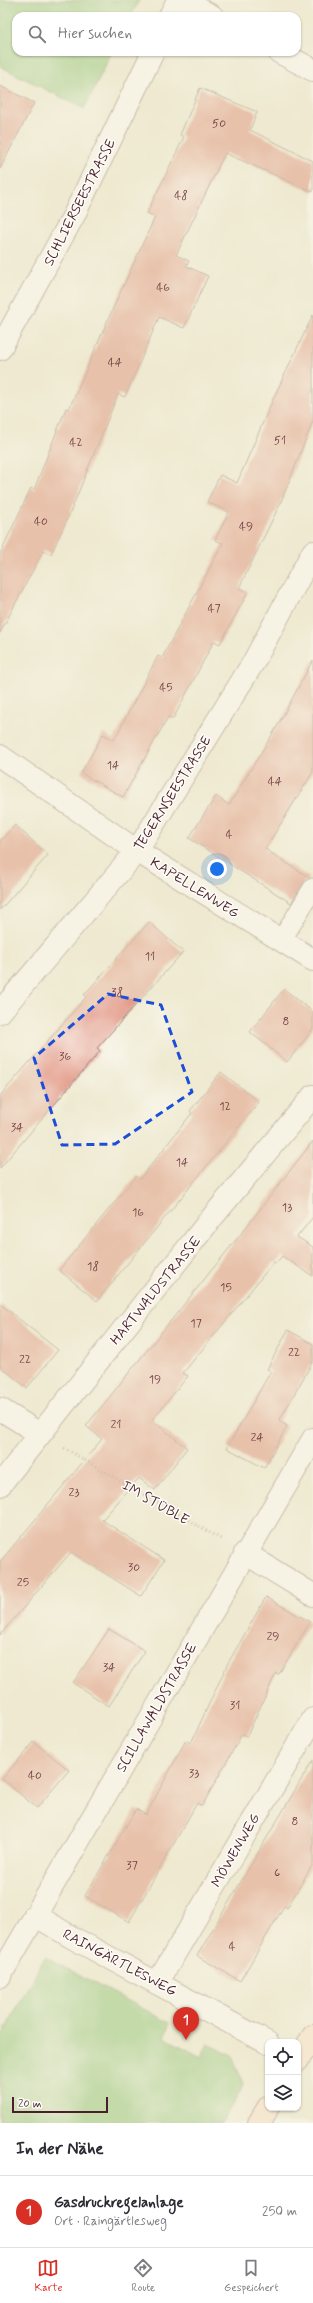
<!DOCTYPE html>
<html lang="de">
<head>
<meta charset="utf-8">
<style>
	:root { --surface:#fff; --page:#f7f7f7; --text:#2b2b33; --muted:#7c7c81; --line:#e1e1e2; --accent:#d93025 }
	body { margin:0; font-family:Mynerve,sans-serif; background:var(--page); color:var(--text) }
	.controls { position:absolute; right:12px; bottom:12px; display:grid; overflow:hidden; border-radius:8px; box-shadow:0 1px 3px #0004 }
	.controls button { width:36px; height:36px; display:grid; place-items:center; padding:0; border:0; border-bottom:1px solid var(--line); background:var(--surface); color:var(--text); font:20px sans-serif }
	.scale { position:absolute; left:12px; bottom:10px; width:96px; box-sizing:border-box; padding-left:4px; border:2px solid #4a1f2b; border-top:0; font-size:11px; line-height:14px; white-space:nowrap; color:#4a1f2b; -webkit-text-stroke:3px #fdfcf7; paint-order:stroke }
	.you { position:absolute; left:217px; top:869px; width:14px; height:14px; margin:-10px; border:3px solid #fff; border-radius:50%; background:#1a73e8; box-shadow:0 0 0 6px #1a73e833 }
	.badge { display:grid; place-items:center; width:26px; height:26px; border-radius:50%; background:var(--accent); color:#fff; font-size:13px; font-weight:700 }
	.pin { position:absolute; translate:-50% -33px; filter:drop-shadow(0 1px 2px #0008) }
	.pin::after { content:''; position:absolute; top:21px; width:14px; height:12px; background:inherit; clip-path:polygon(0 0,100% 0,50% 100%) }
	.list { margin:0; padding:0; list-style:none }
	h2 { display:flex; justify-content:space-between; align-items:center; height:52px; margin:0; padding:0 16px; font-size:17px }
	h2 small { font-size:13px; font-weight:400; color:var(--muted) }
	.list li { display:grid; grid-template-columns:26px 1fr auto; gap:12px; align-items:center; box-sizing:border-box; height:72px; padding:0 16px; border-top:1px solid var(--line) }
	.list b { display:block; font-size:15px; white-space:nowrap }
	.list p { margin:0; font-size:13px; white-space:nowrap; color:var(--muted) }
	.list em { font-size:13px; font-style:normal; color:var(--muted) }
	.icon { flex:none; width:22px; height:22px; fill:none; stroke:currentColor; stroke-width:2; stroke-linecap:round; stroke-linejoin:round }
	.map { position:relative; flex:none; width:313px; height:2123px; overflow:hidden }
	.search { position:absolute; background:var(--surface); box-shadow:0 1px 3px #0004; left:12px; right:12px; top:12px; height:44px; display:flex; align-items:center; gap:10px; box-sizing:border-box; padding:0 14px; border-radius:12px; color:var(--muted); font-size:15px }
	.sheet { height:124px; background:var(--surface) }
	nav { display:flex; justify-content:space-around; align-items:center; box-sizing:border-box; height:56px; border-top:1px solid var(--line); background:var(--surface); font-size:11px; color:var(--muted) }
	nav a { display:grid; justify-items:center; gap:2px }
	nav .on { color:var(--accent) }
	.map>svg:first-child { display:block }
	.green { fill:#90c77a; stroke:#6d7352 }
	.building { fill:#e0917e }
	.lines { fill:none; stroke-linecap:round; stroke-linejoin:round }
	.lane-casing { stroke:#9c847e; stroke-width:21 }
	.street-casing { stroke:#9c847e; stroke-width:24 }
	.secondary-casing { stroke:#9c847e; stroke-width:24 }
	.path { stroke:#9c847e; stroke-width:2.5; stroke-dasharray:1 3; stroke-linecap:butt }
	.lane { stroke:#fff; stroke-width:19 }
	.street { stroke:#fff; stroke-width:22 }
	.secondary { stroke:#fde4d1; stroke-width:22 }
	.marked { fill:none; stroke:#1d4ed8; stroke-width:3; stroke-dasharray:8 5; stroke-linejoin:round }
	.labels { text-anchor:middle; stroke-width:3; stroke-linejoin:round; paint-order:stroke }
	.number-label { font-size:12px; fill:#703c40 }
	.street-label { font-size:14px; fill:#4a1f2b; stroke:#fdfcf7 }
</style>
</head>
<body>
<div class="map">
<svg width="313" height="2123" viewBox="0 0 313 2123">
	<rect width="100%" height="100%" fill="#fdfcf7"/>
	<filter id="ink" filterUnits="userSpaceOnUse"><feTurbulence type="fractalNoise" baseFrequency=".025" numOctaves="2"/><feDisplacementMap in="SourceGraphic" scale="8" xChannelSelector="R" yChannelSelector="G"/><feConvolveMatrix kernelMatrix="1 2 1 2 8 2 1 2 1" color-interpolation-filters="sRGB"/></filter>
	<filter id="wash" filterUnits="userSpaceOnUse"><feTurbulence type="fractalNoise" baseFrequency=".012" numOctaves="4" result="noise"/><feDisplacementMap in="SourceGraphic" scale="16" xChannelSelector="R" yChannelSelector="G"/><feGaussianBlur stdDeviation="0.9" result="paint"/><feColorMatrix in="noise" values="0 0 0 0 0 0 0 0 0 0 0 0 0 0 0 0 0 1.4 0 .05"/><feComposite in="paint" operator="in"/></filter>
	<g filter="url(#wash)">
		<rect width="100%" height="100%" fill="#eee9d0"/>
		<path class="green" d="M0 0H139L131 16H16V52H112L84 109 0 66Z
			M45 1957 170 2023 164 2037 201 2057 208 2044 232 2056 244 2085 222 2123H0V2039Z"/>
		<g id="blocks">
			<path class="building" d="M0 86 34 103 0 169Z
				M200 88 257 112 250 130 313 161V192L225 153 176 255 189 261 186 266 208 276 184 328 159 317 125 397 118 394 70 513 51 554 43 551 0 633V554L31 488 34 490 66 408 69 409 114 306 155 217 147 213 184 137 180 135Z
				M313 315V421L280 504 239 588 248 592 220 644 214 641 173 719 168 717 123 797 81 773 103 734 114 740 158 656 162 658 223 543 215 540 229 512 207 502 220 475 237 483 273 399Z
				M313 660V772L265 849 310 878 304 882 291 903 189 838 216 796 229 805 278 725Z
				M15 825 48 855 0 910V841Z
				M149 922 183 952 97 1048 100 1051 0 1168V1096L86 997 84 995Z
				M284 989 313 1012V1029L287 1062 250 1032Z
				M221 1072 259 1102 97 1301 59 1270 136 1176 140 1179 192 1113 190 1111Z
				M313 1141V1217L297 1237 313 1247V1276L282 1256 276 1263 274 1262 183 1373 188 1376 152 1420 187 1448 155 1490 139 1478 102 1520 164 1560 141 1596 71 1552 0 1635V1562L102 1439 86 1426 240 1235Z
				M0 1304 58 1350 27 1388 0 1366Z
				M288 1330 313 1344V1361L279 1421 287 1426 264 1468 227 1448 271 1371 267 1369Z
				M266 1597 310 1622 279 1674 276 1673 247 1736 242 1734 202 1806 197 1803 129 1922 85 1896 136 1809 146 1815 186 1740 191 1743 227 1665Z
				M109 1629 145 1651 109 1706 73 1683Z
				M34 1742 69 1770 37 1808 2 1779Z
				M313 1760V1864L287 1908 284 1906 240 1981 197 1956Z"/>
		</g>
	</g>
	<g filter="url(#ink)">
		<use href="#blocks" fill-opacity="0" stroke="#9c847e" stroke-width="1"/>
		<g class="lines">
			<g class="lane-casing">
				<path id="lane" d="M281 941 313 888"/>
			</g>
			<g class="street-casing">
				<path id="street" d="M182 0 212 16
					M170 16 178 0
					M279 52 313 70
					M0 349 73 217 153 52
					M0 756 137 851 313 960
					M0 1012 137 851 253 663 313 552
					M0 1409 40 1434
					M0 1485 210 1220 313 1096
					M245 1553 313 1595
					M35 1915 73 1938 268 2043
					M0 1976 313 1439
					M158 1982 313 1719"/>
			</g>
			<g class="secondary-casing">
				<path id="secondary" d="M298 2060 313 2036
					M259 2123 268 2108"/>
			</g>
			<path class="path" d="M64 1448 221 1539"/>
			<use href="#lane" class="lane"/>
			<use href="#street" class="street"/>
			<use href="#secondary" class="secondary"/>
		</g>
	</g>
	<path d="M0 0H313V2123H0ZM108 994 161 1005 192 1092 115 1144 62 1145 34 1058Z" fill="#eee9d0" fill-opacity=".55" fill-rule="evenodd"/>
	<path class="marked" d="M108 994 161 1005 192 1092 115 1144 62 1145 34 1058Z"/>
	<g class="labels">
		<g class="number-label">
			<text x="219" y="127">50</text>
			<text x="181" y="199">48</text>
			<text x="163" y="291">46</text>
			<text x="115" y="366">44</text>
			<text x="280" y="444">51</text>
			<text x="76" y="446">42</text>
			<text x="41" y="525">40</text>
			<text x="246" y="530">49</text>
			<text x="214" y="612">47</text>
			<text x="166" y="691">45</text>
			<text x="113" y="769">14</text>
			<text x="275" y="785">44</text>
			<text x="229" y="838">4</text>
			<text x="150" y="960">11</text>
			<text x="117" y="996">38</text>
			<text x="286" y="1025">8</text>
			<text x="65" y="1060">36</text>
			<text x="225" y="1110">12</text>
			<text x="17" y="1131">34</text>
			<text x="182" y="1166">14</text>
			<text x="287" y="1211">13</text>
			<text x="138" y="1216">16</text>
			<text x="93" y="1270">18</text>
			<text x="226" y="1291">15</text>
			<text x="196" y="1327">17</text>
			<text x="294" y="1356">22</text>
			<text x="25" y="1363">22</text>
			<text x="155" y="1383">19</text>
			<text x="116" y="1428">21</text>
			<text x="257" y="1441">24</text>
			<text x="74" y="1496">23</text>
			<text x="134" y="1571">30</text>
			<text x="23" y="1586">25</text>
			<text x="273" y="1640">29</text>
			<text x="109" y="1671">34</text>
			<text x="235" y="1709">31</text>
			<text x="194" y="1777">33</text>
			<text x="35" y="1779">40</text>
			<text x="295" y="1825">8</text>
			<text x="132" y="1869">37</text>
			<text x="277" y="1876">6</text>
			<text x="232" y="1950">4</text>
		</g>
		<g class="street-label">
			<text transform="translate(79 202) rotate(-63)" y="5">SCHLIERSEESTRASSE</text>
			<text transform="translate(172 793) rotate(-58)" y="5">TEGERNSEESTRASSE</text>
			<text transform="translate(195 887) rotate(32)" y="5">KAPELLENWEG</text>
			<text transform="translate(155 1290) rotate(-51)" y="5">HARTWALDSTRASSE</text>
			<text transform="translate(156 1502) rotate(30)" y="5">IM STÜBLE</text>
			<text transform="translate(156 1707) rotate(-60)" y="5">SCILLAWALDSTRASSE</text>
			<text transform="translate(235 1850) rotate(-60)" y="5">MÖWENWEG</text>
			<text transform="translate(120 1962) rotate(28)" y="5">RAINGÄRTLESWEG</text>
		</g>
	</g>
</svg>
<div class="controls">
<button><svg class="icon" aria-label="locate" viewBox="0 0 24 24"><circle cx="12" cy="12" r="6"/><path d="M12 2v4M12 18v4M2 12h4M18 12h4"/></svg></button>
<button><svg class="icon" aria-label="layers" viewBox="0 0 24 24"><path d="M12 4l9 5-9 5-9-5zM3 14l9 5 9-5"/></svg></button>
</div>
<div class="scale">20 m</div>
<div class="you"></div>
<div class="pin badge" style="left:186px;top:2040px">1</div>
<div class="search"><svg class="icon" aria-label="search" viewBox="0 0 24 24"><circle cx="10" cy="10" r="6"/><path d="M15 15l6 6"/></svg>Hier suchen</div>
</div>
<section class="sheet">
<h2>In der Nähe<small></small></h2>
<ul class="list">
<li><span class="badge">1</span><div><b>Gasdruckregelanlage</b><p>Ort · Raingärtlesweg</p></div><em>250 m</em></li>
</ul>
</section>
<nav>
<a class="on"><svg class="icon" aria-label="map" viewBox="0 0 24 24"><path d="M3 6l6-2 6 2 6-2v14l-6 2-6-2-6 2zM9 4v14M15 6v14"/></svg>Karte</a>
<a><svg class="icon" aria-label="directions" viewBox="0 0 24 24"><path d="M12 3l9 9-9 9-9-9zM9 14v-3h6M13 9l2 2-2 2"/></svg>Route</a>
<a><svg class="icon" aria-label="saved" viewBox="0 0 24 24"><path d="M7 4h10v16l-5-4-5 4z"/></svg>Gespeichert</a>
</nav>
</body>
</html>
